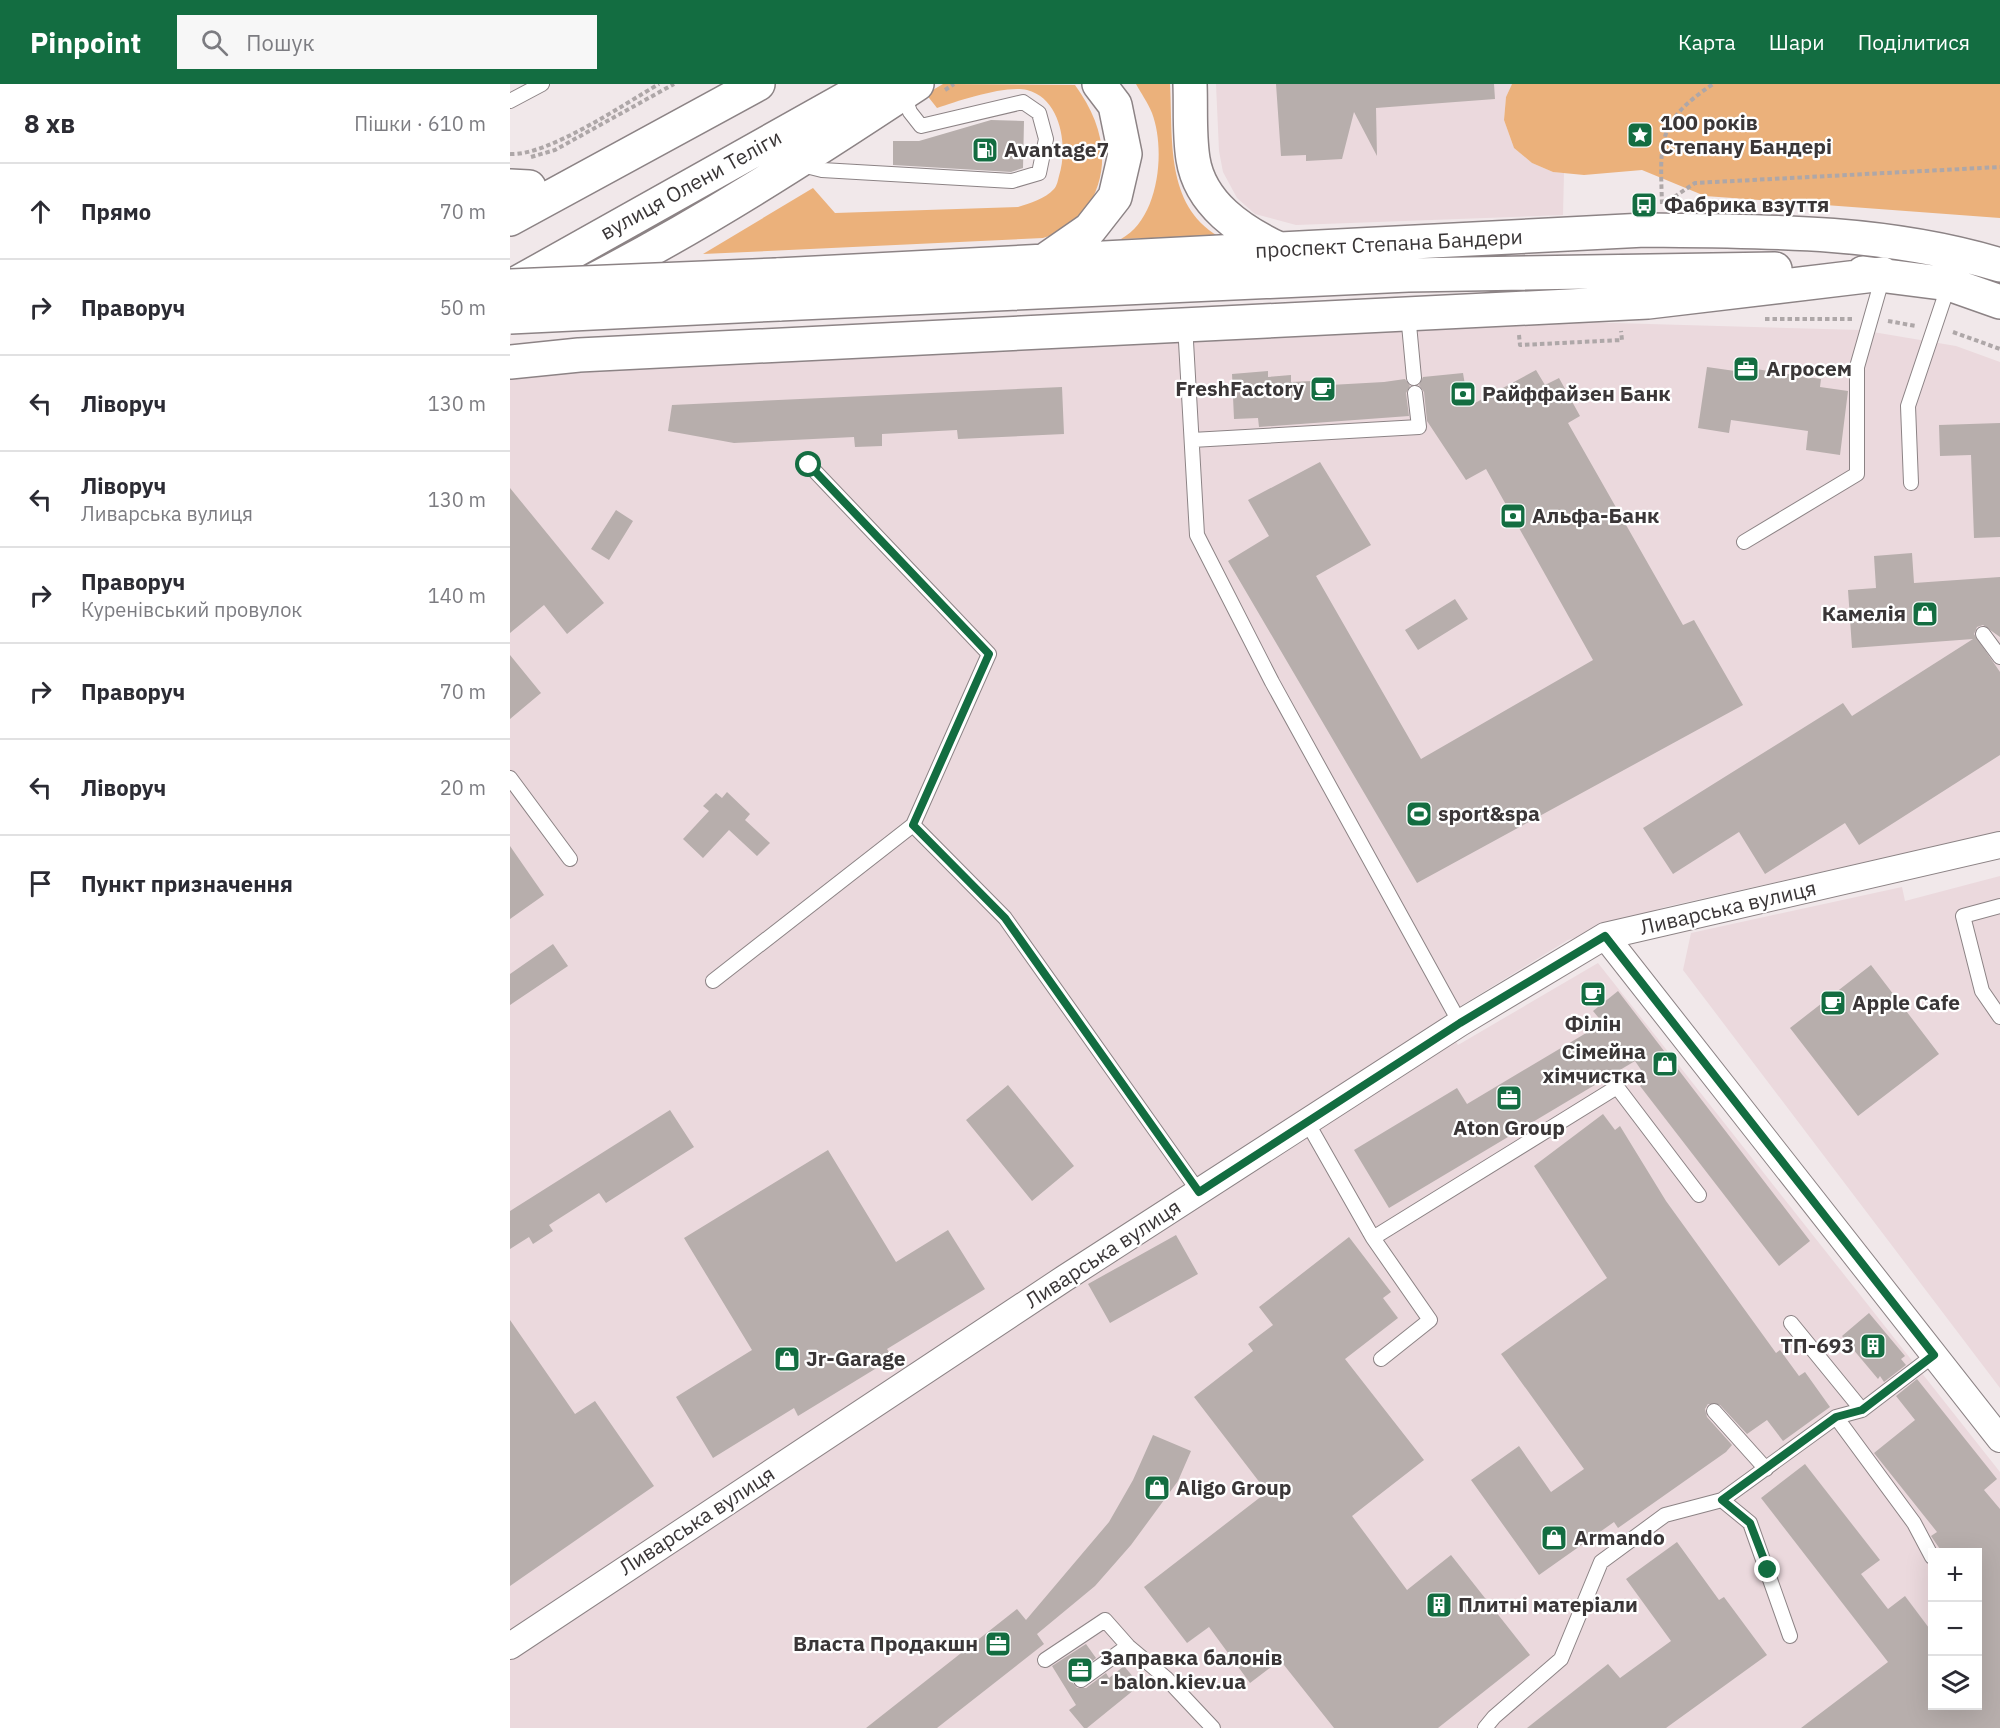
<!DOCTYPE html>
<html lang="uk">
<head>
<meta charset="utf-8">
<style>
	:root { --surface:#fff; --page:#f7f7f7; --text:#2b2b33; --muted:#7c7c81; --line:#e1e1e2; --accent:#136d41 }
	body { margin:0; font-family:"IBM Plex Sans",sans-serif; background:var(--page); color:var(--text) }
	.controls { position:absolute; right:18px; bottom:18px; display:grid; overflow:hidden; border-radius:0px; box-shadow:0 6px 24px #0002 }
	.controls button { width:54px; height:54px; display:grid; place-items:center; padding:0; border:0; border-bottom:2px solid var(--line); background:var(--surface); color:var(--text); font:30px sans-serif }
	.stop { position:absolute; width:18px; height:18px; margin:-14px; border:4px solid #136d41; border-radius:50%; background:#fff }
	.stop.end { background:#136d41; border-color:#fff; box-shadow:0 2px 6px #0008 }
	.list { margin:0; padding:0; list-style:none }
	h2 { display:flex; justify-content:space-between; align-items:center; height:78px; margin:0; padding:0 24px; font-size:26px }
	h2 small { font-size:20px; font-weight:400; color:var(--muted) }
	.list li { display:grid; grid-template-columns:39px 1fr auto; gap:18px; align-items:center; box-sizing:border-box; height:96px; padding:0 24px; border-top:2px solid var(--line) }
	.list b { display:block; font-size:22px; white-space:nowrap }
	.list p { margin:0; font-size:20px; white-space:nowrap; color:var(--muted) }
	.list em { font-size:20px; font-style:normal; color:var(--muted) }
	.icon { flex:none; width:33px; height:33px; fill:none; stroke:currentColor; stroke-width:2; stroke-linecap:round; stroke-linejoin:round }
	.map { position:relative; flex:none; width:1490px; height:1644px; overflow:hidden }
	header { display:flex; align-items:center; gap:36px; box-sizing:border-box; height:84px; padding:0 30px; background:var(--accent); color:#fff }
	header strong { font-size:28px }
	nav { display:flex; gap:33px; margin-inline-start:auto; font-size:21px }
	.search { width:420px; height:54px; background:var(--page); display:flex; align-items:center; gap:15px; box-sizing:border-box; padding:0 21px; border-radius:0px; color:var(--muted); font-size:22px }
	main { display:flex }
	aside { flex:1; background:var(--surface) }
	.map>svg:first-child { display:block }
	.built { fill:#ebd9dd; fill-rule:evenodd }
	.green { fill:#ebb17b }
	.building { fill:#b7aeac }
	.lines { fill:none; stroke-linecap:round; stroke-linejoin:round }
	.lane-casing { stroke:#8c8385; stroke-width:16 }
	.street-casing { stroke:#8c8385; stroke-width:28 }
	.primary-casing { stroke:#8c8385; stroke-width:36 }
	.path { stroke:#aea7a8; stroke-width:4; stroke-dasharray:4.5 3; stroke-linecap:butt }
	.lane { stroke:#fff; stroke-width:14 }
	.street { stroke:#fff; stroke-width:26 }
	.primary { stroke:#fff; stroke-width:33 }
	.primary-bridge-casing { stroke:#8c8385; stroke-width:36; stroke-linecap:butt }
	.primary-bridge { stroke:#fff; stroke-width:33 }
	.route { stroke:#136d41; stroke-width:8 }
	.labels { text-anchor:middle; stroke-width:4.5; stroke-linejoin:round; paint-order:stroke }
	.poi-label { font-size:21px; font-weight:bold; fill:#3a3637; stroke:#fff; text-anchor:start }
	.street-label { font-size:21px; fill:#3a3637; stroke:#fff }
</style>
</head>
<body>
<header>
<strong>Pinpoint</strong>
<div class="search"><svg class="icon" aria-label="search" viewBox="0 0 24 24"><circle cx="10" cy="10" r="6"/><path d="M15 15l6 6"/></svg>Пошук</div>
<nav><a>Карта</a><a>Шари</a><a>Поділитися</a></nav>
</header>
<main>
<aside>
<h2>8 хв<small>Пішки · 610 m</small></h2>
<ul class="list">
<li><svg class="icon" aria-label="ahead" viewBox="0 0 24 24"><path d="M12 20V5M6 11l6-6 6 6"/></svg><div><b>Прямо</b></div><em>70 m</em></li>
<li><svg class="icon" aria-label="right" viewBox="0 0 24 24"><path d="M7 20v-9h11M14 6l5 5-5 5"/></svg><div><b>Праворуч</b></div><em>50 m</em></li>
<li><svg class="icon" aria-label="left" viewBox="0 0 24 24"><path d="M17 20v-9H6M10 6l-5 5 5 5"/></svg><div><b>Ліворуч</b></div><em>130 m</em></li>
<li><svg class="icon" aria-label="left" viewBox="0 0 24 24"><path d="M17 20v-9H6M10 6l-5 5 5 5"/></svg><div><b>Ліворуч</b><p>Ливарська вулиця</p></div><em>130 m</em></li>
<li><svg class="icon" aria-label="right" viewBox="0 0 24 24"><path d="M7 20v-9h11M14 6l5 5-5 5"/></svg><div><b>Праворуч</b><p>Куренівський провулок</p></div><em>140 m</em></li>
<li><svg class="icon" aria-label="right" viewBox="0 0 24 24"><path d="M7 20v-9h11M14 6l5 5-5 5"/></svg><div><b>Праворуч</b></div><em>70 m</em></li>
<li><svg class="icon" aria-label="left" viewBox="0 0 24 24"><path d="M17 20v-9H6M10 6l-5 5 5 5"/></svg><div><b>Ліворуч</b></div><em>20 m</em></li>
<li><svg class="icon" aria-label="arrive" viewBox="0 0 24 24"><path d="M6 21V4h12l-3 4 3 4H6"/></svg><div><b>Пункт призначення</b></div></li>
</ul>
</aside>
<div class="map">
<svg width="1490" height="1644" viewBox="0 0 1490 1644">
	<rect width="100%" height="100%" fill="#f1e8ea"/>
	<path class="built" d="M706 0H1002L996 13 994 36 1004 64 1022 79 1043 88 1054 89 1053 131 786 141 745 130 727 114 713 88 709 67Z
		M1035 237 1351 246 1446 262 1490 278V748L1155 823 1058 856 931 934 948 961 1088 879 1490 1388V1644H0V290ZM1422 1468H1468V1622H1422Z
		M1490 792V1304L1173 886 1181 849 1392 803 1395 817Z"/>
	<path class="green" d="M433 0 565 1C594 41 604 85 574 129 570 134 566 144 560 146 552 150 541 151 533 154L193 170 303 104 325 129 508 123C520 119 535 115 544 105 547 102 548 96 549 92 558 64 552 15 517 6 495 1 448 17 427 24L416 10Z
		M626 0H660C663 54 655 121 708 152L611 155C649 135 656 66 642 29 638 19 631 9 626 0Z
		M1002 0H1490V134L1195 112 1132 86 1074 91 1043 88 1022 79 1004 64 994 36 996 13Z"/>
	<path class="building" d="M766 0H984L985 15 866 24 867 72 844 28 832 75 796 77V71L771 72Z
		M481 36 514 37 513 84 501 88 383 81V57H409Z
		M1197 283 1232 288 1233 283 1311 295 1310 303 1338 307 1330 371 1296 366 1298 347 1221 336 1219 349 1188 344Z
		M1026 286 1035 301 1049 294 1070 332 1058 339 1173 541 1184 536 1233 621 907 799 718 477 759 452 738 416 810 378 861 461 806 492 911 675 1083 576 976 385 956 396 917 337 914 308 909 301 913 293 953 289 956 307 963 306 965 319Z
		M758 287V293L781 291V298L802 297V302L874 298 895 295 900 302 896 309 899 332 749 343 748 334 724 335 722 290Z
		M552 303 554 350 448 355 447 346 372 350V362L345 363 344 353 224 359 158 347 162 321Z
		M1490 339V453L1464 454 1461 371 1430 372 1429 341Z
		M0 404 94 519 57 550 34 521 0 549Z
		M106 426 123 437 99 476 81 465Z
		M1402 469 1404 499 1490 493V553L1473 541 1467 543 1464 550 1490 588V671L1349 761 1335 739 1255 790 1229 748 1163 790 1133 744 1333 619 1342 632 1463 555 1342 564 1338 506 1366 504 1364 472Z
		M945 515 958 535 908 566 895 546Z
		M0 571 31 609 0 635Z
		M217 708 240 730 235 736 260 759 247 772 219 746 193 774 173 755 199 727 193 722 206 709 212 714Z
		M0 762 34 811 0 835Z
		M43 860 58 882 0 921V890Z
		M1361 881 1429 970 1348 1032 1280 944Z
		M1108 907 1300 1157 1269 1182 1130 1002 1138 996 1125 977 879 1124 844 1066 947 1004 957 1020 1093 939 1083 927Z
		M498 1001 564 1082 522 1117 456 1036Z
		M160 1026 184 1063 96 1119 89 1109 39 1141 43 1147 23 1160 19 1153 0 1165V1127Z
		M1093 1030 1105 1046 1110 1042 1156 1117 1266 1269 1270 1266 1289 1292 1295 1288 1320 1323 1273 1357 1257 1336 1237 1350 1210 1321 1198 1320 1195 1325 1197 1333 1222 1361 1216 1368 1108 1444 1104 1438 1029 1491 961 1396 1009 1362 1041 1408 1074 1385 991 1270 1097 1194 1024 1082Z
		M318 1066 386 1178 438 1146 475 1205 377 1265 383 1274 288 1332 284 1324 203 1374 166 1313 242 1266 174 1154Z
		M666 1151 688 1190 600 1239 578 1200Z
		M839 1153 881 1208 873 1214 888 1234 835 1275 914 1376 842 1432 897 1506 941 1471 1020 1571 928 1644H824L770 1576 740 1599 699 1543 677 1559 634 1503 757 1408 684 1313 743 1267 738 1260 763 1241 749 1223Z
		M1359 1229 1395 1272 1391 1275 1396 1281 1374 1298 1370 1292 1368 1295 1332 1252Z
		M0 1236 65 1330 85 1317 144 1402 0 1502Z
		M1407 1295 1487 1395 1474 1406 1490 1425V1644H1291L1378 1578 1251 1414 1295 1380 1370 1476 1351 1490 1378 1525 1395 1512 1422 1548V1622H1467V1468H1432L1421 1452 1427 1448 1364 1369 1405 1336 1386 1312Z
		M643 1351 681 1367 668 1397 621 1461 585 1502 527 1550 534 1560 427 1644H356L507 1525 516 1536 599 1438 623 1396Z
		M1167 1458 1209 1516 1214 1513 1257 1571 1156 1644H1017L1098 1580 1110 1594 1161 1557 1116 1495Z
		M576 1560 586 1574 563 1592 562 1598 567 1604H576L596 1589 599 1594 614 1582 630 1601 577 1644H574L559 1626 566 1621 542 1582Z"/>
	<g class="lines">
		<g class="lane-casing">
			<path id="lane" d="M0 17 32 0
				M292 81 312 86 502 97 529 89 536 55 529 29 513 18 411 42 400 28 393 9
				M898 230 904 294
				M675 240 687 451 762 598 950 939
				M682 356 909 343 905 309
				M299 381 479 570 403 741 495 834 689 1108
				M1401 399 1398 322 1439 200
				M1234 458 1347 390V283L1373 192
				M1473 550 1490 573
				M0 694 60 775
				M1490 822 1453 832 1472 907 1490 933
				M203 897 403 741
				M797 1038 863 1154 920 1236 871 1275
				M863 1154 1107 1003 1189 1111
				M1281 1239 1352 1326
				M1204 1327 1256 1385
				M1326 1333 1404 1439 1422 1473
				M1212 1416 1240 1439 1280 1552
				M535 1576 595 1536 618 1562 656 1594 703 1644
				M571 1596 618 1562
				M975 1644 984 1633 1051 1575 1091 1478 1155 1431 1212 1416 1326 1333 1352 1326 1424 1271"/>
		</g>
		<g class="street-casing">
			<path id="street" d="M1095 852 1490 1355
				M0 1562 555 1194 950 939 1095 852 1490 761"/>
		</g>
		<g class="primary-casing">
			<path id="primary" d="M680 0C681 24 679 50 683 75 690 120 731 147 769 165
				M0 102 19 103
				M0 135 248 0
				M531 179 580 145 605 113 615 70 605 21 589 0
				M1353 189 1439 200 1490 218
				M267 191 1135 146C1253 147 1375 146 1490 181
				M74 201C190 142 298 72 407 0
				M0 203 362 0
				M269 220 898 191 1265 185
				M0 278 69 271 1138 218 1373 190"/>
		</g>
		<path class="path" d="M435 6 444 0
			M0 70C38 72 114 20 149 0
			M21 73 45 66 164 0
			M1158 117 1185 99 1490 83
			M1152 120C1150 56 1147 38 1203 0
			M1255 235H1343
			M1378 237 1406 242
			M1443 248 1490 265
			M1009 251 1010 261 1112 256 1111 247"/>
		<use href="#lane" class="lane"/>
		<use href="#street" class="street"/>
		<use href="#primary" class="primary"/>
		<g class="primary-bridge-casing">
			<path id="primary-bridge" d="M0 202 267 191
				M0 233 269 220"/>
		</g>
		<use href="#primary-bridge" class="primary-bridge"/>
	</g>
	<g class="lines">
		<path class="route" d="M299 381 479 570 403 741 495 834 689 1108 950 939 1095 852 1424 1271 1352 1326 1326 1333 1212 1416 1240 1439 1258 1486"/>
	</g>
	<defs>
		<g id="sight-square" transform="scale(1.35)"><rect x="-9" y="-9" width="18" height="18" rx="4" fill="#136d41" stroke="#fff"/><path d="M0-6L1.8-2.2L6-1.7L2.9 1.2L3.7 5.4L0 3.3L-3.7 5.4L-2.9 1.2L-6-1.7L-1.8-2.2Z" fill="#fff"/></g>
		<g id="fuel-square" transform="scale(1.35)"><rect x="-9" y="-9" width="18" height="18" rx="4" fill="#136d41" stroke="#fff"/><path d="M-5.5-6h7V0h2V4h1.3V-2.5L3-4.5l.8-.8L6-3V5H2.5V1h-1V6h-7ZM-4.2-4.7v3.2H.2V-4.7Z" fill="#fff"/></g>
		<g id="bus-square" transform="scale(1.35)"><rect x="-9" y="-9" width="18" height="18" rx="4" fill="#136d41" stroke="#fff"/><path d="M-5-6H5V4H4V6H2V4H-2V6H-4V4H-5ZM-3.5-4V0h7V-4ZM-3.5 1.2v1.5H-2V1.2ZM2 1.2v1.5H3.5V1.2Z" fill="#fff"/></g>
		<g id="office-square" transform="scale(1.35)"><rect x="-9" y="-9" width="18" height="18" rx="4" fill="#136d41" stroke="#fff"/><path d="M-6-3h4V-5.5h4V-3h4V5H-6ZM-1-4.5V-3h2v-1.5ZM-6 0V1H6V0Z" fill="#fff"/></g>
		<g id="cafe-square" transform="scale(1.35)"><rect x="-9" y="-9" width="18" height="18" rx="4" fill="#136d41" stroke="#fff"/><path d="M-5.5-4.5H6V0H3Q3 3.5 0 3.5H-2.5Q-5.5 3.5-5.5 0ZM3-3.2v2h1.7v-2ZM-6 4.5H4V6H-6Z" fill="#fff"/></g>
		<g id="bank-square" transform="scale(1.35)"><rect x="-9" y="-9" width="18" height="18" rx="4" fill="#136d41" stroke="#fff"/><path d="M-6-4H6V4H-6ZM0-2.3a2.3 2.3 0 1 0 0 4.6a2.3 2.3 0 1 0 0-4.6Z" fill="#fff"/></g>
		<g id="shop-square" transform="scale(1.35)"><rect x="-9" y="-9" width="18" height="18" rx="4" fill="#136d41" stroke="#fff"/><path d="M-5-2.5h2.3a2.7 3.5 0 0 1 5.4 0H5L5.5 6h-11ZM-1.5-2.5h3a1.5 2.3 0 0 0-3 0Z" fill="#fff"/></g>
		<g id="stadium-square" transform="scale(1.35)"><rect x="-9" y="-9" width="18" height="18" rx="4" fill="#136d41" stroke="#fff"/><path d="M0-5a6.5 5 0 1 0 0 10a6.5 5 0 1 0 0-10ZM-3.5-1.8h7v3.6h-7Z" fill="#fff"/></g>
		<g id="building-square" transform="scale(1.35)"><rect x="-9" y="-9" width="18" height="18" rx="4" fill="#136d41" stroke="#fff"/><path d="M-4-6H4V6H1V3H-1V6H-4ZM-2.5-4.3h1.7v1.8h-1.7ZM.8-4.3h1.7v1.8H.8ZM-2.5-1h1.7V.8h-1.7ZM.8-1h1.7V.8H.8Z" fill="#fff"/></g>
	</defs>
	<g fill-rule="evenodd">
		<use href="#sight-square" x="1130" y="51"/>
		<use href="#fuel-square" x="475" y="66"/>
		<use href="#bus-square" x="1134" y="121"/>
		<use href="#office-square" x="1236" y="285"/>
		<use href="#cafe-square" x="813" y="305"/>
		<use href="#bank-square" x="953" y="310"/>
		<use href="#bank-square" x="1003" y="432"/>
		<use href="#shop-square" x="1415" y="530"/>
		<use href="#stadium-square" x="909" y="730"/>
		<use href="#cafe-square" x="1083" y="910"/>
		<use href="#cafe-square" x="1323" y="919"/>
		<use href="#shop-square" x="1155" y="980"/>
		<use href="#office-square" x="999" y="1014"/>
		<use href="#building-square" x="1363" y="1262"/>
		<use href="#shop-square" x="277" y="1275"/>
		<use href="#shop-square" x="647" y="1404"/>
		<use href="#shop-square" x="1044" y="1454"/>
		<use href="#building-square" x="929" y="1521"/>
		<use href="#office-square" x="488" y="1560"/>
		<use href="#office-square" x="570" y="1586"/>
	</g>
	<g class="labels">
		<g class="poi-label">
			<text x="1150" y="46">100 років<tspan x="1150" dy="24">Степану Бандері</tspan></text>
			<text x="494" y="73">Avantage7</text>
			<text x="1154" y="128">Фабрика взуття</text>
			<text x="1256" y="292">Агросем</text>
			<text x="794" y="312" text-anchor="end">FreshFactory</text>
			<text x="972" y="317">Райффайзен Банк</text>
			<text x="1022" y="439">Альфа-Банк</text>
			<text x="1396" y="537" text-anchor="end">Камелія</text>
			<text x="928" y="737">sport&amp;spa</text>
			<text x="1342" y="926">Apple Cafe</text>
			<text x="1083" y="947" text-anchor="middle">Філін</text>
			<text x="1136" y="975" text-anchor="end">Сімейна<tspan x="1136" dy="24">хімчистка</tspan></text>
			<text x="999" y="1051" text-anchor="middle">Aton Group</text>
			<text x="1344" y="1269" text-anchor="end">ТП-693</text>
			<text x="296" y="1282">Jr-Garage</text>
			<text x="666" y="1411">Aligo Group</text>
			<text x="1064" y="1461">Armando</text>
			<text x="948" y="1528">Плитні матеріали</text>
			<text x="468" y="1567" text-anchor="end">Власта Продакшн</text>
			<text x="590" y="1581">Заправка балонів<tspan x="590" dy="24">- balon.kiev.ua</tspan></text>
		</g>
		<g class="street-label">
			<text transform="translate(181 101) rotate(-29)" y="7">вулиця Олени Теліги</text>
			<text transform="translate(879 160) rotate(-3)" y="7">проспект Степана Бандери</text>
			<text transform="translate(1218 824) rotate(-13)" y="7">Ливарська вулиця</text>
			<text transform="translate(593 1170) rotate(-33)" y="7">Ливарська вулиця</text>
			<text transform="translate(187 1437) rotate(-33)" y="7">Ливарська вулиця</text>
		</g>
	</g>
</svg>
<div class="controls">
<button>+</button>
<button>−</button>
<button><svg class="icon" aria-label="layers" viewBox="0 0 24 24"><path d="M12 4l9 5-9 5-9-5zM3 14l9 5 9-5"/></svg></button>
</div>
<div class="stop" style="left:299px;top:381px"></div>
<div class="stop end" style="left:1258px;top:1486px"></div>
</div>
</main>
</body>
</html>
